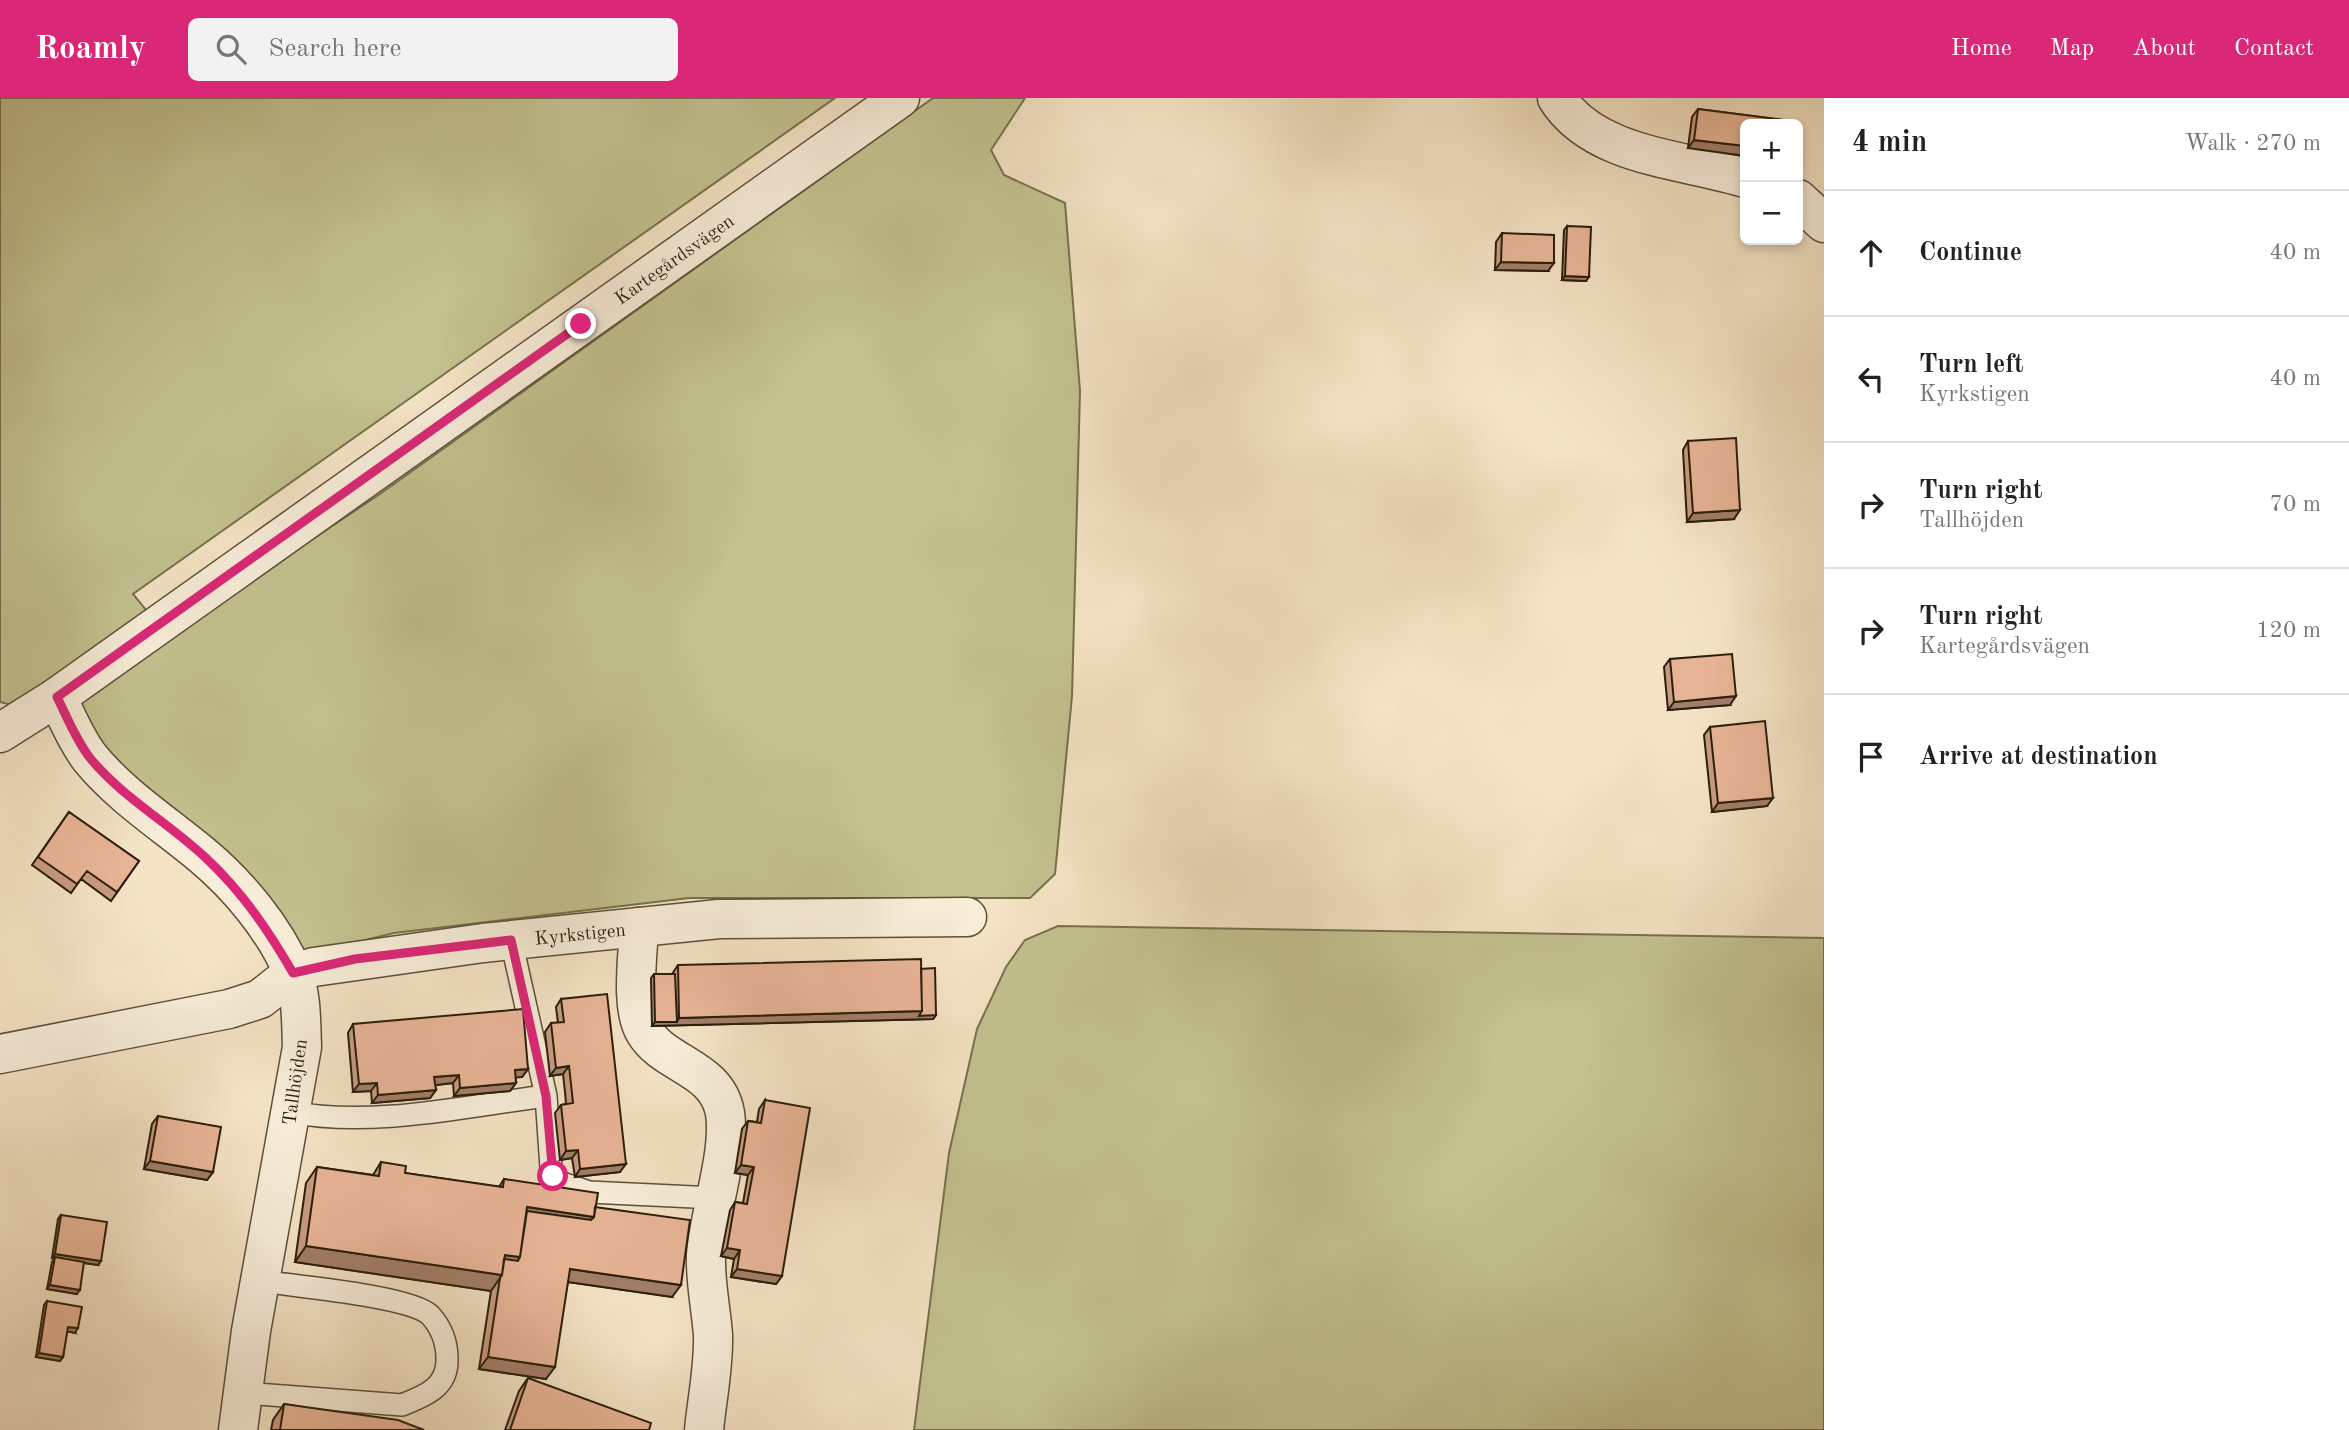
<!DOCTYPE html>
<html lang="en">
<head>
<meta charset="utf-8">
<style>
	:root { --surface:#fff; --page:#f2f2f2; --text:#222; --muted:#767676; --line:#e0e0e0; --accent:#db2777 }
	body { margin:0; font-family:"Old Standard TT",serif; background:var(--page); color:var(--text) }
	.controls { position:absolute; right:21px; top:21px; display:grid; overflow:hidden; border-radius:10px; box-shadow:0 4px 10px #0003 }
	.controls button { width:63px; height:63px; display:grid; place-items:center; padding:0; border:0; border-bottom:2px solid var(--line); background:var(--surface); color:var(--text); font:35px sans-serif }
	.stop { position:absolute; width:21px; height:21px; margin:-16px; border:5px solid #db2777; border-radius:50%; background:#fff }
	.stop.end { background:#db2777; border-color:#fff; box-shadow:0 2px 7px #0008 }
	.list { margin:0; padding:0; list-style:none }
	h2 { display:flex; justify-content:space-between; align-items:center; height:91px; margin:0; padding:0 28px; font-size:30px }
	h2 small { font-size:23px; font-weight:400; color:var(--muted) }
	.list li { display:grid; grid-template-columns:46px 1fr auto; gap:21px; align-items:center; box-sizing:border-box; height:126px; padding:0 28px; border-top:2px solid var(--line) }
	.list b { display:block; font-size:26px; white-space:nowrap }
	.list p { margin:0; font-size:23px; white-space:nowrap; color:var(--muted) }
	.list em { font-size:23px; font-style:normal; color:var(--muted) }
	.icon { flex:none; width:38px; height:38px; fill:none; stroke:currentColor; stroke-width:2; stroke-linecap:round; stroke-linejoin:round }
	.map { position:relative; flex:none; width:1824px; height:1332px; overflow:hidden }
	header { display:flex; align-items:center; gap:42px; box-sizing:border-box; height:98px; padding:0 35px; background:var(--accent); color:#fff }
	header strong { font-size:33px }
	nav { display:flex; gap:38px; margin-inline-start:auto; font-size:24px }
	.search { width:490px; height:63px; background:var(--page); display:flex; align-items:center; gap:18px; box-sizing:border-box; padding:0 24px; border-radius:10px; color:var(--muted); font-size:26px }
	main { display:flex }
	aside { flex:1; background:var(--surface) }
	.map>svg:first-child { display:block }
	.green { fill:#c3c18f; stroke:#77704e; stroke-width:2 }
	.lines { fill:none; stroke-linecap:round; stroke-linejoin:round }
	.service-casing { stroke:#5d4f3a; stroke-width:24 }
	.minor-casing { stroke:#5d4f3a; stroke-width:41 }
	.tertiary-casing { stroke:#5d4f3a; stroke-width:41 }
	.service { stroke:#f8edd9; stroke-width:21 }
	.minor { stroke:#f8edd9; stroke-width:38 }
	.tertiary { stroke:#f8edd9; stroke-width:38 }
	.wall { fill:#c89b81; stroke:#2b1e0c; stroke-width:2 }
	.shaded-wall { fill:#a27e69; stroke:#2b1e0c; stroke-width:2 }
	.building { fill:#e8b496; stroke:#2b1e0c; stroke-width:2 }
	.route { stroke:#db2777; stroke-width:9 }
	.labels { text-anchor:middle; stroke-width:6; stroke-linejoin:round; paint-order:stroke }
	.street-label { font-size:19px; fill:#2b1e0c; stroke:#f8edd9 }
</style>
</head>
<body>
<header>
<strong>Roamly</strong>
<div class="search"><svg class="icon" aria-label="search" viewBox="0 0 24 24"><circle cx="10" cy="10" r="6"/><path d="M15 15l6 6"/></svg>Search here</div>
<nav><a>Home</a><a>Map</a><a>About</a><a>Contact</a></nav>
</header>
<main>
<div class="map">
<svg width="1824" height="1332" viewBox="0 0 1824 1332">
	<rect width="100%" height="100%" fill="#f4e3c5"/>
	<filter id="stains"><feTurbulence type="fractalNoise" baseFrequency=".00286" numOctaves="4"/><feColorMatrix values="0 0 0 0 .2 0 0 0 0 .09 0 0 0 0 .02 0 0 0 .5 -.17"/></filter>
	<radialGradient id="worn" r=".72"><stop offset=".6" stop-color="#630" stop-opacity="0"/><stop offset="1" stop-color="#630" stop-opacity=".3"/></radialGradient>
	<path class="green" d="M0 0H835L133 496 167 538 380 396 933 0H1025L991 52 1004 77 1065 105 1080 293 1072 598 1055 776 1030 800H689L394 835 296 859 106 658 83 625 0 604Z
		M1058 828 1824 840V1332H914L949 1055 977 931 1006 869 1025 842Z"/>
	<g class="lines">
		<g class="service-casing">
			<path id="service" d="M511 842 546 998
				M291 1014C371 1030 466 1008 546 998L551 1070 559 1084 589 1094 715 1100
				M243 1295 402 1307C425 1298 448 1289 447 1261 447 1244 441 1229 430 1217 410 1198 293 1188 261 1183"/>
		</g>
		<g class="minor-casing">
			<g id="minor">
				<path d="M1557 0C1594 59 1684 61 1745 80"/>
				<path d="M1798 101 1824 125"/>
				<path d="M57 599C67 619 76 642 90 660 121 698 165 726 202 757 238 787 275 831 293 875 302 898 301 925 302 949L251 1233 238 1332"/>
				<path d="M639 829C638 857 630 911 645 934 664 967 717 969 725 1015 731 1055 709 1115 706 1157 705 1184 711 1210 713 1237 714 1268 707 1301 704 1332"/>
				<path id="s1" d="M0 956 229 911 260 901 293 875 314 869 483 845 719 821 967 819"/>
			</g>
		</g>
		<g class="tertiary-casing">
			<g id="tertiary">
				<path id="s2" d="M0 635 57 599 900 0"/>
			</g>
		</g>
		<use href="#service" class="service"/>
		<use href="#minor" class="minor"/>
		<use href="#tertiary" class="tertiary"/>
	</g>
	<path class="wall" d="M1698 11 1791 23 1688 50 1692 19Z
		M1567 128 1586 183 1562 182 1564 132Z
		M1502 135 1548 173 1495 172 1496 144Z
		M1688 343 1734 421 1687 424 1683 352Z
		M1670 561 1730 607 1668 612 1664 569Z
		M1710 629 1767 708 1712 714 1704 637Z
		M69 714 139 763 111 803 81 781 71 795 32 767Z
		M678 867 921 871 936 917 933 921 652 928 651 880 654 876H672Z
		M561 901 620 1074 575 1079 572 1060 560 1062 555 1015 561 1007 566 1006 565 994 563 976 550 978 545 934 551 925H558L556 909Z
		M353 926 528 971 522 979H516V985L510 993 454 998 453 985 435 987 436 992 430 1000 372 1005 371 993 353 994 348 935Z
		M765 1002 782 1178 776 1186 731 1179 734 1161 721 1158 730 1112 735 1104 743 1105 748 1077 735 1075 742 1031 748 1023 757 1024 759 1011Z
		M158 1018 213 1074 207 1082 144 1071 152 1026Z
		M381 1064 405 1075 499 1089 504 1081 595 1109 672 1199 568 1184 546 1281 479 1271 491 1193 295 1164 306 1085 317 1069 373 1077Z
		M61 1117 98 1167 83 1165 77 1196 47 1191 52 1164 54 1160H52L58 1121Z
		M47 1203 75 1235 67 1233 63 1259 60 1263 36 1259 44 1207Z
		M528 1280 649 1332H505L519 1293Z
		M284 1306 424 1332H271L273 1322Z"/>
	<path class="shaded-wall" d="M1694 42 1745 48V58L1688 50Z
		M1501 164 1554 165 1548 173 1495 172Z
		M1565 178 1589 179 1586 183 1562 182Z
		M1740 412 1734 421 1687 424 1693 415Z
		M1736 598 1730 607 1668 612 1674 604Z
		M1773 700 1767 708 1712 714 1718 705Z
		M922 913 936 917 933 921 652 928 655 924H677L679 920Z
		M569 968 563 976 550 978 556 970Z
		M528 971 522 979 509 980 515 972Z
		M459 977 453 985 428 988 434 979Z
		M377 985 371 993 353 994 359 986Z
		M516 985 510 993 454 998 460 990Z
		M436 992 430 1000 372 1005 378 997Z
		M578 1052 572 1060 560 1062 566 1053Z
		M150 1063 213 1074 207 1082 144 1071Z
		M626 1066 620 1074 575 1079 580 1071Z
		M741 1067 754 1069 748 1077 735 1075Z
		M527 1109 594 1119 583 1134 523 1125Z
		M306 1148 502 1177 491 1193 295 1164Z
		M727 1150 740 1152 734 1161 721 1158Z
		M55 1156 101 1163 98 1167 52 1160Z
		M505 1157 520 1159 509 1175 501 1174Z
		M570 1171 681 1187 672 1199 561 1183Z
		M737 1171 782 1178 776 1186 731 1179Z
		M50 1187 80 1192 77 1196 47 1191Z
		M68 1229 78 1230 75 1235 65 1233Z
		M39 1255 63 1259 60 1263 36 1259Z
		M488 1259 555 1269 546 1281 479 1271Z"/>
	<path class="building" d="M1698 11 1791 23 1790 26H1745V48L1694 42Z
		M1567 128 1591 129 1589 179 1565 178Z
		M1502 135 1554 137V165L1501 164Z
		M1736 340 1740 412 1693 415 1688 343Z
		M1732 556 1736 598 1674 604 1670 561Z
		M1765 623 1773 700 1718 705 1710 629Z
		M69 714 139 763 117 794 87 773 77 786 38 759Z
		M921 861 922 913 679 920 678 867Z
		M935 870 936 917 919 918 922 913 921 871Z
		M654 876H675L677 924H655Z
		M607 896 626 1066 580 1071 578 1052 566 1053 561 1007 573 1005 571 986 569 968 556 970 551 925 564 924 561 901Z
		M523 911 528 971 515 972 516 985 460 990 459 977 434 979 436 992 378 997 377 985 359 986 353 926Z
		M765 1002 810 1010 782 1178 737 1171 740 1152 727 1150 735 1104 747 1106 754 1069 741 1067 748 1023 761 1025Z
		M158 1018 221 1029 213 1074 150 1063Z
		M381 1064 406 1068 405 1075 503 1089 504 1081 598 1095 594 1119 527 1109 520 1159 505 1157 502 1177 306 1148 317 1069 379 1078Z
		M595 1109 690 1122 681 1187 570 1171 555 1269 488 1259 500 1180 502 1177 504 1161 518 1163 520 1159 527 1113 591 1122 594 1119Z
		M61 1117 107 1124 101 1163 55 1156Z
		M55 1159 84 1164 80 1192 50 1187Z
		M47 1203 82 1209 78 1230 68 1229 63 1259 39 1255Z
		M528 1280 651 1325 649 1332H510Z
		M284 1306 398 1322 424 1332H280Z"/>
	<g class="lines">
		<path class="route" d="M553 1078 546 998 511 842 355 861 293 875C268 832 243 795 207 761 169 725 123 700 90 660 76 642 67 619 57 599L581 226"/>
	</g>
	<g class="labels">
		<g class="street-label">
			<text dy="7" stroke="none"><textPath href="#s2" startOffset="824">Kartegårdsvägen</textPath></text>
			<text dy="7" stroke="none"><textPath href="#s1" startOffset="598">Kyrkstigen</textPath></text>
			<text transform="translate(294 984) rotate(-82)" y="7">Tallhöjden</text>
		</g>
	</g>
	<rect width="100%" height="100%" filter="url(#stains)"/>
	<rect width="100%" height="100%" fill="url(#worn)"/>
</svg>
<div class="controls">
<button>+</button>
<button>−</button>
</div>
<div class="stop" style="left:553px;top:1078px"></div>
<div class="stop end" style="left:581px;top:226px"></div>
</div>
<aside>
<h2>4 min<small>Walk · 270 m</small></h2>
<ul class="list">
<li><svg class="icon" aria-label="ahead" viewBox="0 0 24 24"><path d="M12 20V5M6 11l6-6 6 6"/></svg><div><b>Continue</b></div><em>40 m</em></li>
<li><svg class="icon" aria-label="left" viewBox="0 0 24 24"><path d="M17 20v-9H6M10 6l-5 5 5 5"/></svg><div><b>Turn left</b><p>Kyrkstigen</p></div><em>40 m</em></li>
<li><svg class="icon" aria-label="right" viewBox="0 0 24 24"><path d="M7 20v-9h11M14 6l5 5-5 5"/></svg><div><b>Turn right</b><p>Tallhöjden</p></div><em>70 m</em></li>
<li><svg class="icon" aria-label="right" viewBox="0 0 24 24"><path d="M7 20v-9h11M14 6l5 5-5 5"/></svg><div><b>Turn right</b><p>Kartegårdsvägen</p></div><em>120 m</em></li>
<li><svg class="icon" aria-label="arrive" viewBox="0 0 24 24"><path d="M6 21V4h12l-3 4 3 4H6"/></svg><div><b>Arrive at destination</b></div></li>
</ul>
</aside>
</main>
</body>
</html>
